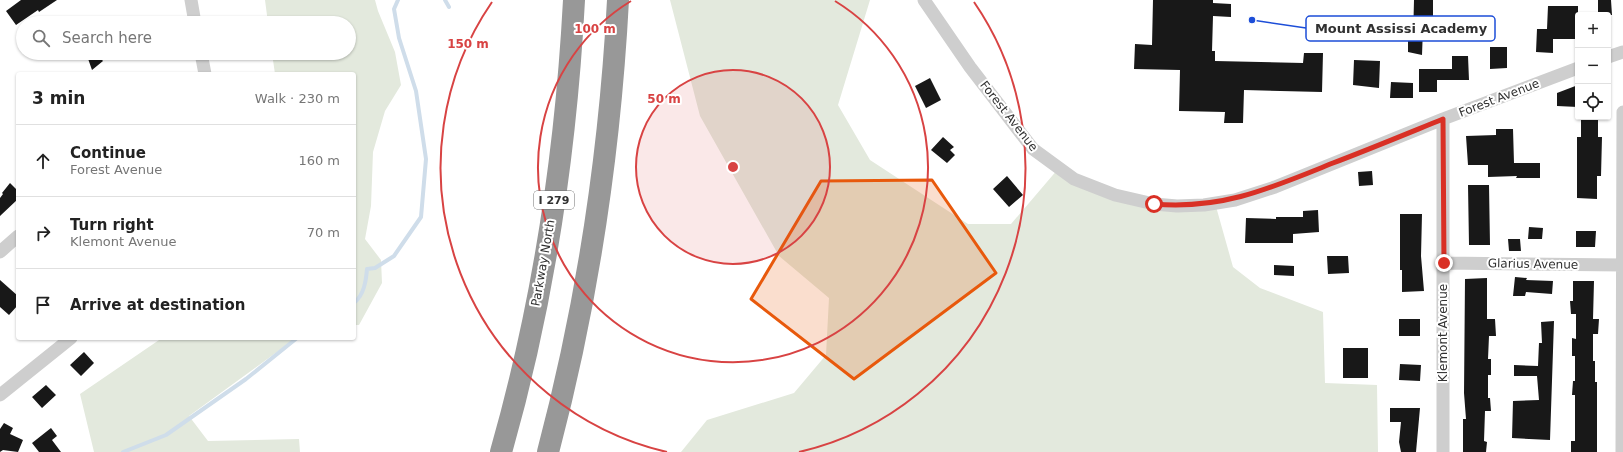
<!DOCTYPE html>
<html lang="en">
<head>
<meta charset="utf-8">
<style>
	:root { --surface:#fff; --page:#f2f2f2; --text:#222; --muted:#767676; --line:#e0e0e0 }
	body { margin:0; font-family:"DejaVu Sans",sans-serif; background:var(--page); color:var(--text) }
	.controls { position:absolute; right:12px; top:12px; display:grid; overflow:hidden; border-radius:4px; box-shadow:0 1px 3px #0004 }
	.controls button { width:36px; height:36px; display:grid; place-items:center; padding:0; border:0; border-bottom:1px solid var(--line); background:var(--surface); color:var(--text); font:20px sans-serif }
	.stop { position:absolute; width:12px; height:12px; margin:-9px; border:3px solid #d93025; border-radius:50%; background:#fff }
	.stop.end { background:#d93025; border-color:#fff; box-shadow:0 1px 4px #0008 }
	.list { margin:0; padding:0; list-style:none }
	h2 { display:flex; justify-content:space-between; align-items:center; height:52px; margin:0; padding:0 16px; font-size:17px }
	h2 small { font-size:13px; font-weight:400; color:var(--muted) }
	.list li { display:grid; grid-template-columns:26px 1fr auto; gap:12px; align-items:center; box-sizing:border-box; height:72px; padding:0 16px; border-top:1px solid var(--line) }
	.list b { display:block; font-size:15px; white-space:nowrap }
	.list p { margin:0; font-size:13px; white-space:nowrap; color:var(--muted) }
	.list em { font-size:13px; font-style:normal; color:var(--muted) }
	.icon { flex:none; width:22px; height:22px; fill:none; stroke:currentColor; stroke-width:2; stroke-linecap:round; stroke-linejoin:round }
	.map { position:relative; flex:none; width:1623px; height:452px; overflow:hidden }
	.search { position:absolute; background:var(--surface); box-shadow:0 1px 3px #0004; left:16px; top:16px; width:340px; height:44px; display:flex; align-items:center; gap:10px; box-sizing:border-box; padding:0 14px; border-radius:22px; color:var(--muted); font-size:15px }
	.panel { position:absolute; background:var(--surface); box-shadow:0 1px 3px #0004; left:16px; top:72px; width:340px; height:268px; border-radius:4px }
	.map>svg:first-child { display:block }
	.green { fill:#e3e9dd }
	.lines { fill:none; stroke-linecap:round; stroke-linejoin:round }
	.stream { stroke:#cfddea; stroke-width:4 }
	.building { fill:#181818 }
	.street { stroke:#cecece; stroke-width:13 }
	.highway { stroke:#989898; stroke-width:22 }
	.route { stroke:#d93025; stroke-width:5 }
	.marked { fill:#e8590c; fill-opacity:0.2; stroke:#e8590c; stroke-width:3; stroke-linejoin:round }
	.ring { fill:none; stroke:#d84343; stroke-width:2 }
	.labels { text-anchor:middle; stroke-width:4; stroke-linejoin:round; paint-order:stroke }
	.shield { fill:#fff; stroke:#6f6f6f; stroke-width:1 }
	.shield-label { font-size:11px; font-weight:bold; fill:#313131 }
	.street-label { font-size:12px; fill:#313131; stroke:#fff }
	.centre { fill:#d84343; stroke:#fff; stroke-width:2 }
	.ring-label { font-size:12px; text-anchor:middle; font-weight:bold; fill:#d84343; stroke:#fff; stroke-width:4; stroke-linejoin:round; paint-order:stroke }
	.leader { fill:none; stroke:#1d4ed8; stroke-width:1.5 }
	.callout-dot { fill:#1d4ed8; stroke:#fff; stroke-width:1.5 }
	.callout { fill:#fff; stroke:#1d4ed8; stroke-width:1.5 }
	.callout-label { font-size:13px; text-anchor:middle; font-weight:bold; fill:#313131 }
</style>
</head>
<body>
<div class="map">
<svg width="1623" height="452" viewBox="0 0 1623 452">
	<rect width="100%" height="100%" fill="#fff"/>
	<path class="green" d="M265 0H375L378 11 395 52 401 85 385 111 373 152 371 206 365 239 381 260 382 283 359 325H354V74H275L272 53H349V23H268Z
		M670 0H870L838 105 870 160 968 224H1011L1058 169 1115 195 1215 203 1233 267 1260 288 1323 312 1325 383 1377 385 1378 452H681L707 420 794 393 826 355 829 298 779 256 700 116Z
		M162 338H300L292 341 189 416 208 441 299 439 300 452H94L80 394Z"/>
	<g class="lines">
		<path class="stream" d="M445 0 449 7
			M354 303C364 295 366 281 367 269L375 268 394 256 421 217 426 159 416 91 399 38 394 9 398 0
			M123 452 166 435 246 379 297 338"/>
	</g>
	<path class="building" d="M21 0H57L39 12 38 10 16 25 6 11Z
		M1153 0H1213V3L1231 4V17L1213 16 1212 51H1215V61L1303 63 1304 53H1323L1322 92 1244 90 1243 123H1224L1225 112 1179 111 1180 70 1134 69 1135 44 1152 45Z
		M1414 0H1433V28H1423L1422 55 1408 52V39H1413Z
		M1598 0H1611L1612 15H1598Z
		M1548 6H1578V39H1553V53L1536 52 1537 29H1547Z
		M1490 47H1507V68L1490 69Z
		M86 53H96L103 61 92 70Z
		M1452 56H1468L1469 80H1437V92H1419V69H1452Z
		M1354 60 1380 61 1379 88 1353 85Z
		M930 78 941 100 926 108 915 86Z
		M1391 82 1413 83V98H1390Z
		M1578 85V107L1557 106V93Z
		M1581 117H1598V137H1602L1601 176H1597V199L1577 198V137H1581Z
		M1496 129H1513L1514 163H1540V178H1516L1517 176 1488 177V165H1468L1466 136 1496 135Z
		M943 137 954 147 950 150 955 155 947 163 931 150Z
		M1372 171 1373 185 1359 186 1358 172Z
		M1007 176 1023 195 1009 207 993 189Z
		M10 183 18 191V199L0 216V198L3 194 2 193Z
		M1468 185H1489L1490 245H1469Z
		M1318 210 1319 232 1293 234V243H1245L1246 218 1276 219V217H1303V211Z
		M1400 214H1422L1421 256 1424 291 1402 292V270H1400Z
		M1529 227 1543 228 1542 239H1528Z
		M1576 231H1596L1595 247H1576Z
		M1508 239H1520L1521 251H1509Z
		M1327 256H1348L1349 273 1328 274Z
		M1274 265 1294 266V276L1274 275Z
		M1515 277 1527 278 1526 280 1553 281 1552 294 1526 292 1525 296H1513Z
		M1487 278V319H1495L1496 336H1489L1488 359H1491V375H1488V398H1490L1491 411H1485L1484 441 1487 442 1486 452H1463V419H1466L1464 393 1465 279Z
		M0 280 18 296V305L9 315 0 307Z
		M1573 281H1594L1593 319H1599L1598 334H1593V361H1595V382H1597V452H1571V441H1575V395H1572L1573 381H1575V356H1572V338L1576 339V314H1571L1570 301H1573Z
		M1399 319H1420V336H1399Z
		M1554 321 1550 440 1512 438 1513 401 1539 400 1537 376H1514V365L1538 366 1539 343H1542L1541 322Z
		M1343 348H1368V378H1343Z
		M84 352 94 363 81 376 70 365Z
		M1400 364 1421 365 1420 381 1399 380Z
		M46 385 56 395 42 408 32 397Z
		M1390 408H1420L1416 452H1401L1399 442 1401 422H1390Z
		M4 423 13 428 10 434 23 440 18 452 3 450 0 452V429Z
		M51 428 57 436 52 440 61 452H39L32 443Z"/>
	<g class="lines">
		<path class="street" d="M191 0 195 23
			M924 0 970 67 1033 149 1074 179 1115 195 1154 204 1177 206 1204 205 1235 200 1275 187 1443 119 1578 68
			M201 53 205 74
			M1608 57 1623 52
			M0 252 18 236
			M1444 263 1623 265
			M0 395 71 338
			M1443 452V119
			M1622 452 1623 112"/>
		<path class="highway" d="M501 452C543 305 566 152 574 0
			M548 452C587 305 610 152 618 0"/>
	</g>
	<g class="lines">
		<path class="route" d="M1154 204C1222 210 1271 188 1333 163 1370 149 1406 134 1443 119L1444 263"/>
	</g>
	<path class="marked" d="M932 180 996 273 854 379 751 299 821 181Z"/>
	<circle cx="733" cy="167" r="97" fill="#d84343" fill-opacity=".12"/>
	<g class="ring">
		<circle cx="733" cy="167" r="97"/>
		<path d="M835 1A195 195 0 1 1 631 1"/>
		<path d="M667 452A292 292 0 0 1 492 2M974 2A292 292 0 0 1 799 452"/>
	</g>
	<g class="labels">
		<rect class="shield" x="534" y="191" width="40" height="18" rx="3"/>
		<g class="shield-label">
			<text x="554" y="204">I 279</text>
		</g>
		<g class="street-label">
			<text transform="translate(1499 98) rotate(-21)" y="4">Forest Avenue</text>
			<text transform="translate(1009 116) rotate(52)" y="4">Forest Avenue</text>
			<text transform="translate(543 263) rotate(-80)" y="4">Parkway North</text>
			<text transform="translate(1533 264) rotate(1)" y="4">Glarius Avenue</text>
			<text transform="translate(1443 333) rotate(-90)" y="4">Klemont Avenue</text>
		</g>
	</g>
	<circle cx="733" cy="167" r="6" class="centre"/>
	<g class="ring-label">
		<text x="595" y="33">100 m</text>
		<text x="468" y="48">150 m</text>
		<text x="664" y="103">50 m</text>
	</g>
	<path class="leader" d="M1252 20L1306 28"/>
	<circle class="callout-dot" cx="1252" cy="20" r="4"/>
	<rect class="callout" x="1306" y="16" width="189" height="25" rx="4"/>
	<g class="callout-label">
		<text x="1401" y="33">Mount Assissi Academy</text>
	</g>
</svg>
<div class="controls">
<button>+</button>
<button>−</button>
<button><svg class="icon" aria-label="locate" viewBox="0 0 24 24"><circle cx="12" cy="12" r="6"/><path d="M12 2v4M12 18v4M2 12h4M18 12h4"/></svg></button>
</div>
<div class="stop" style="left:1154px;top:204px"></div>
<div class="stop end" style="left:1444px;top:263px"></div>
<div class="search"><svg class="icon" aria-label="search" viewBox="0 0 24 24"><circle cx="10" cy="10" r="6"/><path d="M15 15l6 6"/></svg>Search here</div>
<section class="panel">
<h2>3 min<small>Walk · 230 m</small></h2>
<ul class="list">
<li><svg class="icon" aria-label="ahead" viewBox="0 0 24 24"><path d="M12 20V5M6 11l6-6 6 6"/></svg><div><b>Continue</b><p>Forest Avenue</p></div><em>160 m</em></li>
<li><svg class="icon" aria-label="right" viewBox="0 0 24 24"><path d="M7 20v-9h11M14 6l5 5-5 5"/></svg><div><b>Turn right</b><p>Klemont Avenue</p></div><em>70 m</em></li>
<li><svg class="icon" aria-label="arrive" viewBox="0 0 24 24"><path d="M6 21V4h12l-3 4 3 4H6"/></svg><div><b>Arrive at destination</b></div></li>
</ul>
</section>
</div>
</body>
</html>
